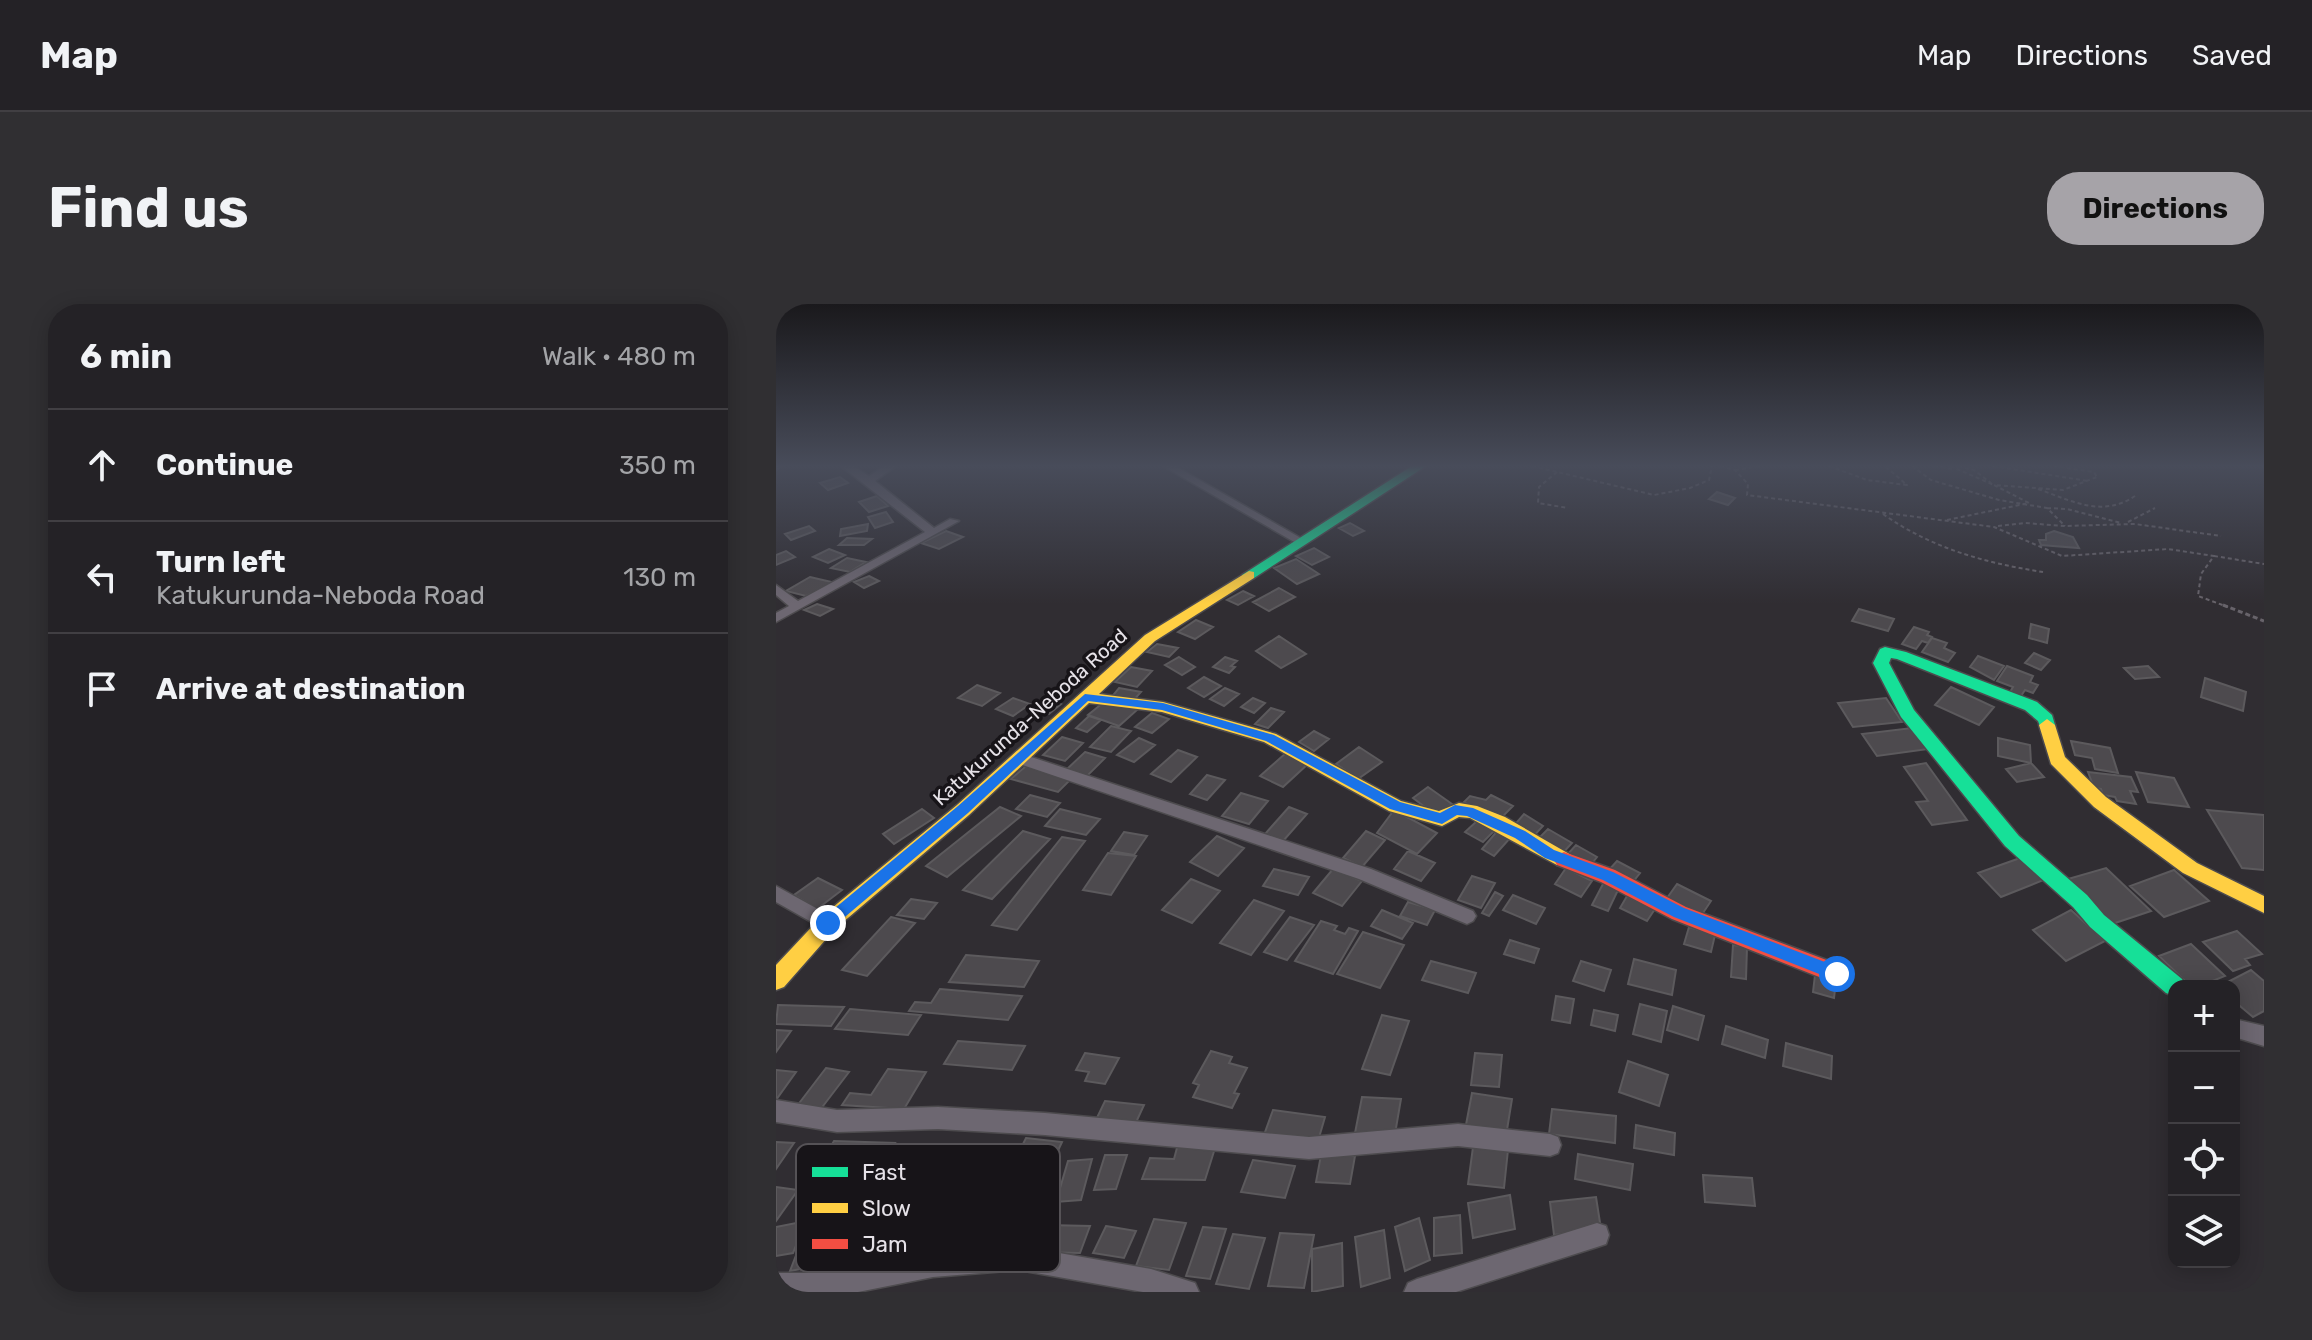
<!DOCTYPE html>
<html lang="en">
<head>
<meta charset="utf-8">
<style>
	:root { --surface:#242226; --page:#302f32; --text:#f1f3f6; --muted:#a3a4a7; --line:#413f43; --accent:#a6a3a8 }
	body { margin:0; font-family:Rubik,sans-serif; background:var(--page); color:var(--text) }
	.controls { position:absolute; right:24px; bottom:24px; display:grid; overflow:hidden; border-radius:16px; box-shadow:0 4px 20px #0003 }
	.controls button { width:72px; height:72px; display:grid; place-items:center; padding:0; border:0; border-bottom:2px solid var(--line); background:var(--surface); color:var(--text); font:40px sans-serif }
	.stop { position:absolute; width:24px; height:24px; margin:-18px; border:6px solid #1a73e8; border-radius:50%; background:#fff }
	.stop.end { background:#1a73e8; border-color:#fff; box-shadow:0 2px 8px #0008 }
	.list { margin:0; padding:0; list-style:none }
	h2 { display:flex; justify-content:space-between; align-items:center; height:104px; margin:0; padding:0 32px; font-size:34px }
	h2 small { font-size:26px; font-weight:400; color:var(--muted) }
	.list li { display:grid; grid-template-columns:52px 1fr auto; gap:24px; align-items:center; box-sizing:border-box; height:112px; padding:0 32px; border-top:2px solid var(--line) }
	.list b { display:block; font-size:30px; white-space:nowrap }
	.list p { margin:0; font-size:26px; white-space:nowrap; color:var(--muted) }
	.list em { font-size:26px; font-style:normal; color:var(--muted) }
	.icon { flex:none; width:44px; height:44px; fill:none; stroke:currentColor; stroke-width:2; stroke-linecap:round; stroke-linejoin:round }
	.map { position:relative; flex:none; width:1488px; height:988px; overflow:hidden; border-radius:32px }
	header { display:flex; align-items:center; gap:48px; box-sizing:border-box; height:112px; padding:0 40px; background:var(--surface); border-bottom:2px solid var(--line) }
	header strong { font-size:38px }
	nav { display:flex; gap:44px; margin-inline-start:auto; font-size:28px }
	.intro { display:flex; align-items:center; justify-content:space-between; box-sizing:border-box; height:192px; padding:0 48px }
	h1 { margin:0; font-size:56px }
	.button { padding:20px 36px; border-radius:32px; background:var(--accent); color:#111; font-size:28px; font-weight:700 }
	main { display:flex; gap:48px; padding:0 48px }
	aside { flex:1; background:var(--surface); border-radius:32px; box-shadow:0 4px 20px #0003 }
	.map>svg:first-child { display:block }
	.building { fill:#4d4a4e; stroke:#5c5a5d; stroke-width:2 }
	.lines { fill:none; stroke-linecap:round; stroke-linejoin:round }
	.street-casing { stroke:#4d4b4e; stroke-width:3 }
	.fast-casing { stroke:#4d4b4e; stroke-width:3 }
	.slow-casing { stroke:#4d4b4e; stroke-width:3 }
	.jam-casing { stroke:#4d4b4e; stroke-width:3 }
	.path-far1 { stroke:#67636a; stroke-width:2; stroke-dasharray:4 3; stroke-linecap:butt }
	.path { stroke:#67636a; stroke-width:3; stroke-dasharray:5 3; stroke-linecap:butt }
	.street { fill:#6d6771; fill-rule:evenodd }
	.fast { fill:#16e098; fill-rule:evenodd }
	.slow { fill:#ffcf43; fill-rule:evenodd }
	.jam { fill:#f24e42; fill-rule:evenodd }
	.route { fill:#1a73e8 }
	.labels { text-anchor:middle; stroke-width:7; stroke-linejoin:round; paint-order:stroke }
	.street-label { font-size:20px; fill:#e6e2e8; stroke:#171418 }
	.key { fill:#171418; stroke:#555256; stroke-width:2 }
	.key-label { font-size:22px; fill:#e6e2e8 }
</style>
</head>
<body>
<header>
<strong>Map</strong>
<nav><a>Map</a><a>Directions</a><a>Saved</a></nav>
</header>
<div class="intro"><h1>Find us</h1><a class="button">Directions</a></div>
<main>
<aside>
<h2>6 min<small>Walk · 480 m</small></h2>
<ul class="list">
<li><svg class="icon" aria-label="ahead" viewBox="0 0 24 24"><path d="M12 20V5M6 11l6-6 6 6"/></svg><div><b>Continue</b></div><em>350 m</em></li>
<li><svg class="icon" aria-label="left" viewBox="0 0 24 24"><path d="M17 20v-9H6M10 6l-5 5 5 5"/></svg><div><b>Turn left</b><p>Katukurunda-Neboda Road</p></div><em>130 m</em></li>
<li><svg class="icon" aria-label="arrive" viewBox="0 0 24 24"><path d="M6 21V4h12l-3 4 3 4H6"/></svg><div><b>Arrive at destination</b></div></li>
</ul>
</aside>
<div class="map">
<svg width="1488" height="988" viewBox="0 0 1488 988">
	<rect width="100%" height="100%" fill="#302d32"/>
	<path class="building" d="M64 173 72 179 52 186 44 179Z
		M941 188 959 194 952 201 933 195Z
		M101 192 112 202 93 208 83 198Z
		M110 208 117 218 99 224 92 213Z
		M574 219 588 227 577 232 563 224Z
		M92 220 91 227 64 232 65 225Z
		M33 222 39 227 15 236 9 230Z
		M170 227 187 233 163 245 145 239Z
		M1278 227 1297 233 1303 244 1265 241 1263 236H1270V230Z
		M71 234 96 235 88 241H63Z
		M538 244 553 253 536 261 520 252Z
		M53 245 69 251 52 259 37 253Z
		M10 247 19 253 0 261V251Z
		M71 254 90 258 74 268 55 264Z
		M520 255 543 270 521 280 498 264Z
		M93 272 103 277 88 284 78 278Z
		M34 273 60 279 30 292 10 287Z
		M503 284 519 293 493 307 477 298Z
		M467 287 478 292 462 301 451 296Z
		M41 300 57 305 44 312 28 306Z
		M1083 305 1118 315 1112 327 1076 317Z
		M420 316 437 323 419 335 402 328Z
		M1255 320 1273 325 1271 339 1253 334Z
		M1138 323 1153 328 1151 331 1156 333 1152 339 1146 337 1140 345 1126 340Z
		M503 332 530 350 505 364 480 347Z
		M1156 334 1171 339 1168 344 1179 349 1172 358 1146 348Z
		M381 340 402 344 393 353 371 348Z
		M1258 349 1274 356 1265 366 1249 359Z
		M1202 352 1228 362 1218 376 1194 363Z
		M403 353 419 363 406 371 389 361Z
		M449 353 461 357 455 362 459 363 453 369 437 363Z
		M1231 362 1257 372 1254 378 1262 381 1257 389 1249 386 1245 392 1234 388 1237 383 1221 377Z
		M1372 362 1383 373 1359 375 1348 364Z
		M355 363 376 367 361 383 339 378Z
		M428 373 445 382 428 393 412 384Z
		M1429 374 1470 388 1467 407 1425 393Z
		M201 381 224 389 206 402 182 394Z
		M1175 383 1218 403 1203 421 1159 401Z
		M343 384 365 388 356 398 334 395Z
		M449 384 463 390 448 402 434 395Z
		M237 394 254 400 237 412 220 405Z
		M477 394 489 399 478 409 465 403Z
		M1110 394 1126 418 1077 423 1062 399Z
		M274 396 285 400 273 410 261 406Z
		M328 398 344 400 361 406 343 422 312 411Z
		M495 404 508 408 492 424 479 420Z
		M376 409 393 415 376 429 359 423Z
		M313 412 325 416 311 428 300 424Z
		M335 422 355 427 335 448 314 443Z
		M1136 424 1152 445 1101 452 1086 430Z
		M538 427 553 435 538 447 523 438Z
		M286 433 307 439 289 457 267 451Z
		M363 434 379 441 358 458 341 451Z
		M1222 434 1254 441 1255 459 1222 452Z
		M1295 437 1334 444 1342 469 1319 465 1316 454 1299 451Z
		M583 443 606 458 582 475 560 460Z
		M402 446 421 453 395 478 375 470Z
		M309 448 329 454 311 472 290 466Z
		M510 449 533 459 507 483 484 472Z
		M1150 459 1191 516 1156 521 1140 498 1152 497 1128 463Z
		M1255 459 1268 473 1241 478 1230 465Z
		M250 462 296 474 282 488 235 475Z
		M1312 468 1355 473 1362 488 1354 487 1360 500 1341 497 1339 493 1327 491 1325 485 1318 484Z
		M1360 468 1398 474 1413 503 1372 498Z
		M431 471 449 476 431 496 414 490Z
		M652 483 676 500 661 512 637 494Z
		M465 489 492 497 473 520 446 512Z
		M254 491 284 499 271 513 240 505Z
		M715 491 737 502 722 517 688 498 694 492 710 496Z
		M224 503 245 512 171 573 150 562Z
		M513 503 531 510 507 537 489 530Z
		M146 505 158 514 118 540 107 530Z
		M284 505 324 515 310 531 269 522Z
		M618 506 661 529 641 550 601 529Z
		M1431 506 1488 511V566L1466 564Z
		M748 510 767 522 755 535 735 525Z
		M702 516 719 526 707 538 689 528Z
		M772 525 796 539 785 551 761 536Z
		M722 526 735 533 718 552 706 545Z
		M247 527 274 535 216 595 187 586Z
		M590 527 609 536 586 563 567 554Z
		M348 528 371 532 358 551 335 547Z
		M441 532 468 544 442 572 414 558Z
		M286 533 309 537 241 626 216 621Z
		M800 541 821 553 813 563 791 551Z
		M632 547 659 559 645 577 618 565Z
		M332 549 360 552 335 591 307 586Z
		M1247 553 1270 575 1225 593 1202 569Z
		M841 557 864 569 856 579 832 567Z
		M790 564 816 577 805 593 779 580Z
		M1330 564 1375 607 1336 620 1292 575Z
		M498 565 533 573 522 591 487 582Z
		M557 565 586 577 566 602 537 589Z
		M1398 566 1433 597 1388 613 1354 582Z
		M696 572 719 579 705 604 682 596Z
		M42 574 66 586 41 605 18 591Z
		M415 575 444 587 416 619 386 606Z
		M828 578 843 584 832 607 816 601Z
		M901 580 935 597 923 615 889 597Z
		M719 588 727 592 713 612 706 609Z
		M737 591 769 604 760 620 727 606Z
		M851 592 879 605 871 617 844 604Z
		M135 595 161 599 148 615 121 611Z
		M478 596 508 607 475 651 444 639Z
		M632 598 659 606 651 621 624 612Z
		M606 606 637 619 626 635 595 622Z
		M1295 606 1329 637 1290 657 1257 626Z
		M115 613 139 619 91 672 66 666Z
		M514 613 538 621 511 656 488 648Z
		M545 617 561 622 558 626 569 630 573 624 582 627 557 670 519 657Z
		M913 623 939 631 935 648 908 640Z
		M1461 627 1486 650 1469 655 1474 661 1457 667 1427 638Z
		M587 628 628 641 604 684 561 670Z
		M734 636 763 645 758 659 728 650Z
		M1415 640 1449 672 1424 682H1414L1383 652Z
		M957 641 971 643 970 675 955 673Z
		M190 651 263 657 248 683 173 678Z
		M858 655 900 666 896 691 852 680Z
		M655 657 700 669 692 689 646 676Z
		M805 657 835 666 828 687 797 677Z
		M1475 666 1488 677V707L1477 713 1458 697V682H1444Z
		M1039 671 1060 677 1058 694 1037 688Z
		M164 685 246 692 232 716 133 707 139 698 155 699Z
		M780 692 798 695 794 719 776 716Z
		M864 700 891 707 885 738 857 730Z
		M2 701 68 703 55 722 0 720Z
		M897 702 928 712 922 736 891 726Z
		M74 705 145 711 132 731 59 725Z
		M818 706 842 711 839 727 815 721Z
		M606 711 633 717 614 771 586 765Z
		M950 722 992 736 989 754 946 740Z
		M0 726 15 727 0 748Z
		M182 737 249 742 236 766 168 760Z
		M1010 739 1056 752 1055 775 1007 762Z
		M435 747 456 753 453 759 471 764 458 789 463 790 456 804 417 793 423 781 417 779Z
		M309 749 343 754 329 780 309 777 313 768 300 766Z
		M699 749 726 751 723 783 695 781Z
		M852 757 892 771 883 802 843 788Z
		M50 764 73 768 44 806 21 802Z
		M112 765 150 768 128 805 66 801 74 789 95 791Z
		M0 766 20 768 0 796Z
		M696 789 736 795 730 832 689 826Z
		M586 793 625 795 619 830 579 829Z
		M329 797 368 801 357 825 318 820Z
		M776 805 840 812 839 839 773 830Z
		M497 806 549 813 542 837 488 831Z
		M860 821 899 829 898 851 858 844Z
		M250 834 286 838 271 870 234 866Z
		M58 837 119 839 99 876 36 874Z
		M0 838 18 839 0 865Z
		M402 840 440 841 429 876 366 875 374 854 398 855Z
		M697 843 732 846 728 884 692 880Z
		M802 850 857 860 854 886 799 875Z
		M329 851H351L340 885 318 886Z
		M545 851 579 852 574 880 540 878Z
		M316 855 305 896 280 898 292 857Z
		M477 856 519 862 509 894 465 888Z
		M927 871 976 874 979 902 929 898Z
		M0 883 22 886 0 917Z
		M734 891 739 925 697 934 692 899Z
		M820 893 825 925 778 931 774 898Z
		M119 911 94 969 45 973 72 914Z
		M684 911 686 949 658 952V914Z
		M643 914 654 956 629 967 619 923Z
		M378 915 410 919 393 966 360 962Z
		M30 917 17 949 0 952V923Z
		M271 921 314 922 304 949 260 948Z
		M330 922 360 927 348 954 317 949Z
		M427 923 450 925 434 975 410 972Z
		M608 926 614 974 585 983 579 933Z
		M504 929 538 931 528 984 492 982Z
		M457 930 489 934 473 985 440 980Z
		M52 931 40 962 14 967 26 936Z
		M566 939 567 982 536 988V945Z"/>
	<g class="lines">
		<g class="street-casing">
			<path id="street" d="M0 162H6L1 165Z
				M65 162H77L93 172 108 162H120L99 177 158 224 174 215 183 217 0 318V309L13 302 0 291V281L22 297 149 228Z
				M387 162H399L530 237 520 239Z
				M243 449 595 565 697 607 700 612 697 617 691 620 583 575 238 458 235 454 238 450Z
				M0 582 58 614 61 619 58 624 52 627 46 624 0 598Z
				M1458 715 1488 722V742L1458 733Z
				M0 796 61 806 162 803 269 809 533 833 682 820 774 830 782 833 785 841 782 849 774 852 682 842 533 855 269 831 162 825 61 828 0 818Z
				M821 919 830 922 833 931 830 940 821 943 680 988H628L632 979 641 975Z
				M243 942 375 965 419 979 423 988H367L243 966 157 973 82 988H0V969H48L157 949Z"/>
		</g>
		<g class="fast-casing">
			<path id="fast" d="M636 162H650L478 274H468L466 271Z
				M1109 343 1130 348 1261 398 1276 411 1279 421 1277 425H1265L1262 417 1249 406 1121 355 1115 354 1113 359 1138 406 1243 532 1311 591 1328 611 1406 675 1409 682H1398V692L1390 689 1314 623 1297 603 1229 542 1125 413 1097 359 1104 345Z"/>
		</g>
		<g class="slow-casing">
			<path id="slow" d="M473 267 478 268V274L379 337 323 390 387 398 500 430 625 497 663 507 683 499 701 502 729 513 795 551 798 556 795 561H781L694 514 683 513 666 522 613 507 488 438 386 408 313 399 193 511 59 625 8 683 0 686V661L45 613 181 501 369 331Z
				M1271 415 1279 421 1289 453 1330 493 1421 559 1488 592V609L1407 569 1318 503 1275 460 1263 421Z"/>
		</g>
		<g class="jam-casing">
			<path id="jam" d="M788 548 839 566 910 603 1069 663 1072 670 1069 677 1061 680 896 615 825 578 781 561 778 556 781 551Z"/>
		</g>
		<path class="path-far1" d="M756 162 878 191 914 184 933 176 936 162
			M944 162 959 166 972 180 971 191 1218 223 1286 252 1392 245 1438 252 1425 270 1422 292 1452 303
			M1053 162 1091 176 1131 181 1109 162
			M1136 162 1155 176 1223 196 1271 204 1289 222
			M1158 162 1177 165
			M1174 162 1218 181
			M1182 162 1198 166 1215 179
			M1217 162 1312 177
			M1277 162 1318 168 1321 173
			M959 166 985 162
			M781 168 763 183 762 199 792 204
			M1262 185C1296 197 1326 214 1359 192
			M1271 204 1291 205 1345 219
			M1107 210C1155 244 1209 259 1267 268
			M1171 216 1253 199 1218 181 1287 186 1321 173
			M1352 218 1379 204
			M1222 222 1249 219 1289 222 1359 220 1445 232
			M1438 252 1488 260"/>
		<path class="path" d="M1447 301 1488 317"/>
		<use href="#street" class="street"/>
		<use href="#fast" class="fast"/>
		<use href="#slow" class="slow"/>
		<use href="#jam" class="jam"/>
	</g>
	<linearGradient id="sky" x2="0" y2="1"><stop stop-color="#1a191c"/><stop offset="0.54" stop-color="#484c5a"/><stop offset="1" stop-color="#484c5a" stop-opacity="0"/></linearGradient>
	<rect width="1488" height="300" fill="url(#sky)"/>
	<path class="route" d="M309 390 387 399 498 431 624 498 664 509 679 501 697 504 749 527 778 546 837 568 908 604 1067 665 1069 670 1061 677 898 613 827 576 769 554 739 534 691 512 681 511 666 520 614 505 490 437 386 406 312 397 192 509 57 623H47V614L182 502Z"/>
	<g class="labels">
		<g class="street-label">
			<text transform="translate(254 413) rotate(-42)" y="7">Katukurunda-Neboda Road</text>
		</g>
	</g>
	<rect x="20" y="840" width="264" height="128" rx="12" class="key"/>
	<rect x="36" y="863" width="36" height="10" fill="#16e098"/>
	<rect x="36" y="899" width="36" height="10" fill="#ffcf43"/>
	<rect x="36" y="935" width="36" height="10" fill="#f24e42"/>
	<g class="key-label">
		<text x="86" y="876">Fast</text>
		<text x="86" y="912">Slow</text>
		<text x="86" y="948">Jam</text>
	</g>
</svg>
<div class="controls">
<button>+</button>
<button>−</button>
<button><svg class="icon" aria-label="locate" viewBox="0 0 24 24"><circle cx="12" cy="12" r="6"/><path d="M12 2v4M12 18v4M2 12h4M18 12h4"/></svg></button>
<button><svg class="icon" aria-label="layers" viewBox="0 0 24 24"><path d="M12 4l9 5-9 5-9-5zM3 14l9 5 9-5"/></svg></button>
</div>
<div class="stop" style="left:1061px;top:670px"></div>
<div class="stop end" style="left:52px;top:619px"></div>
</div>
</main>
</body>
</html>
